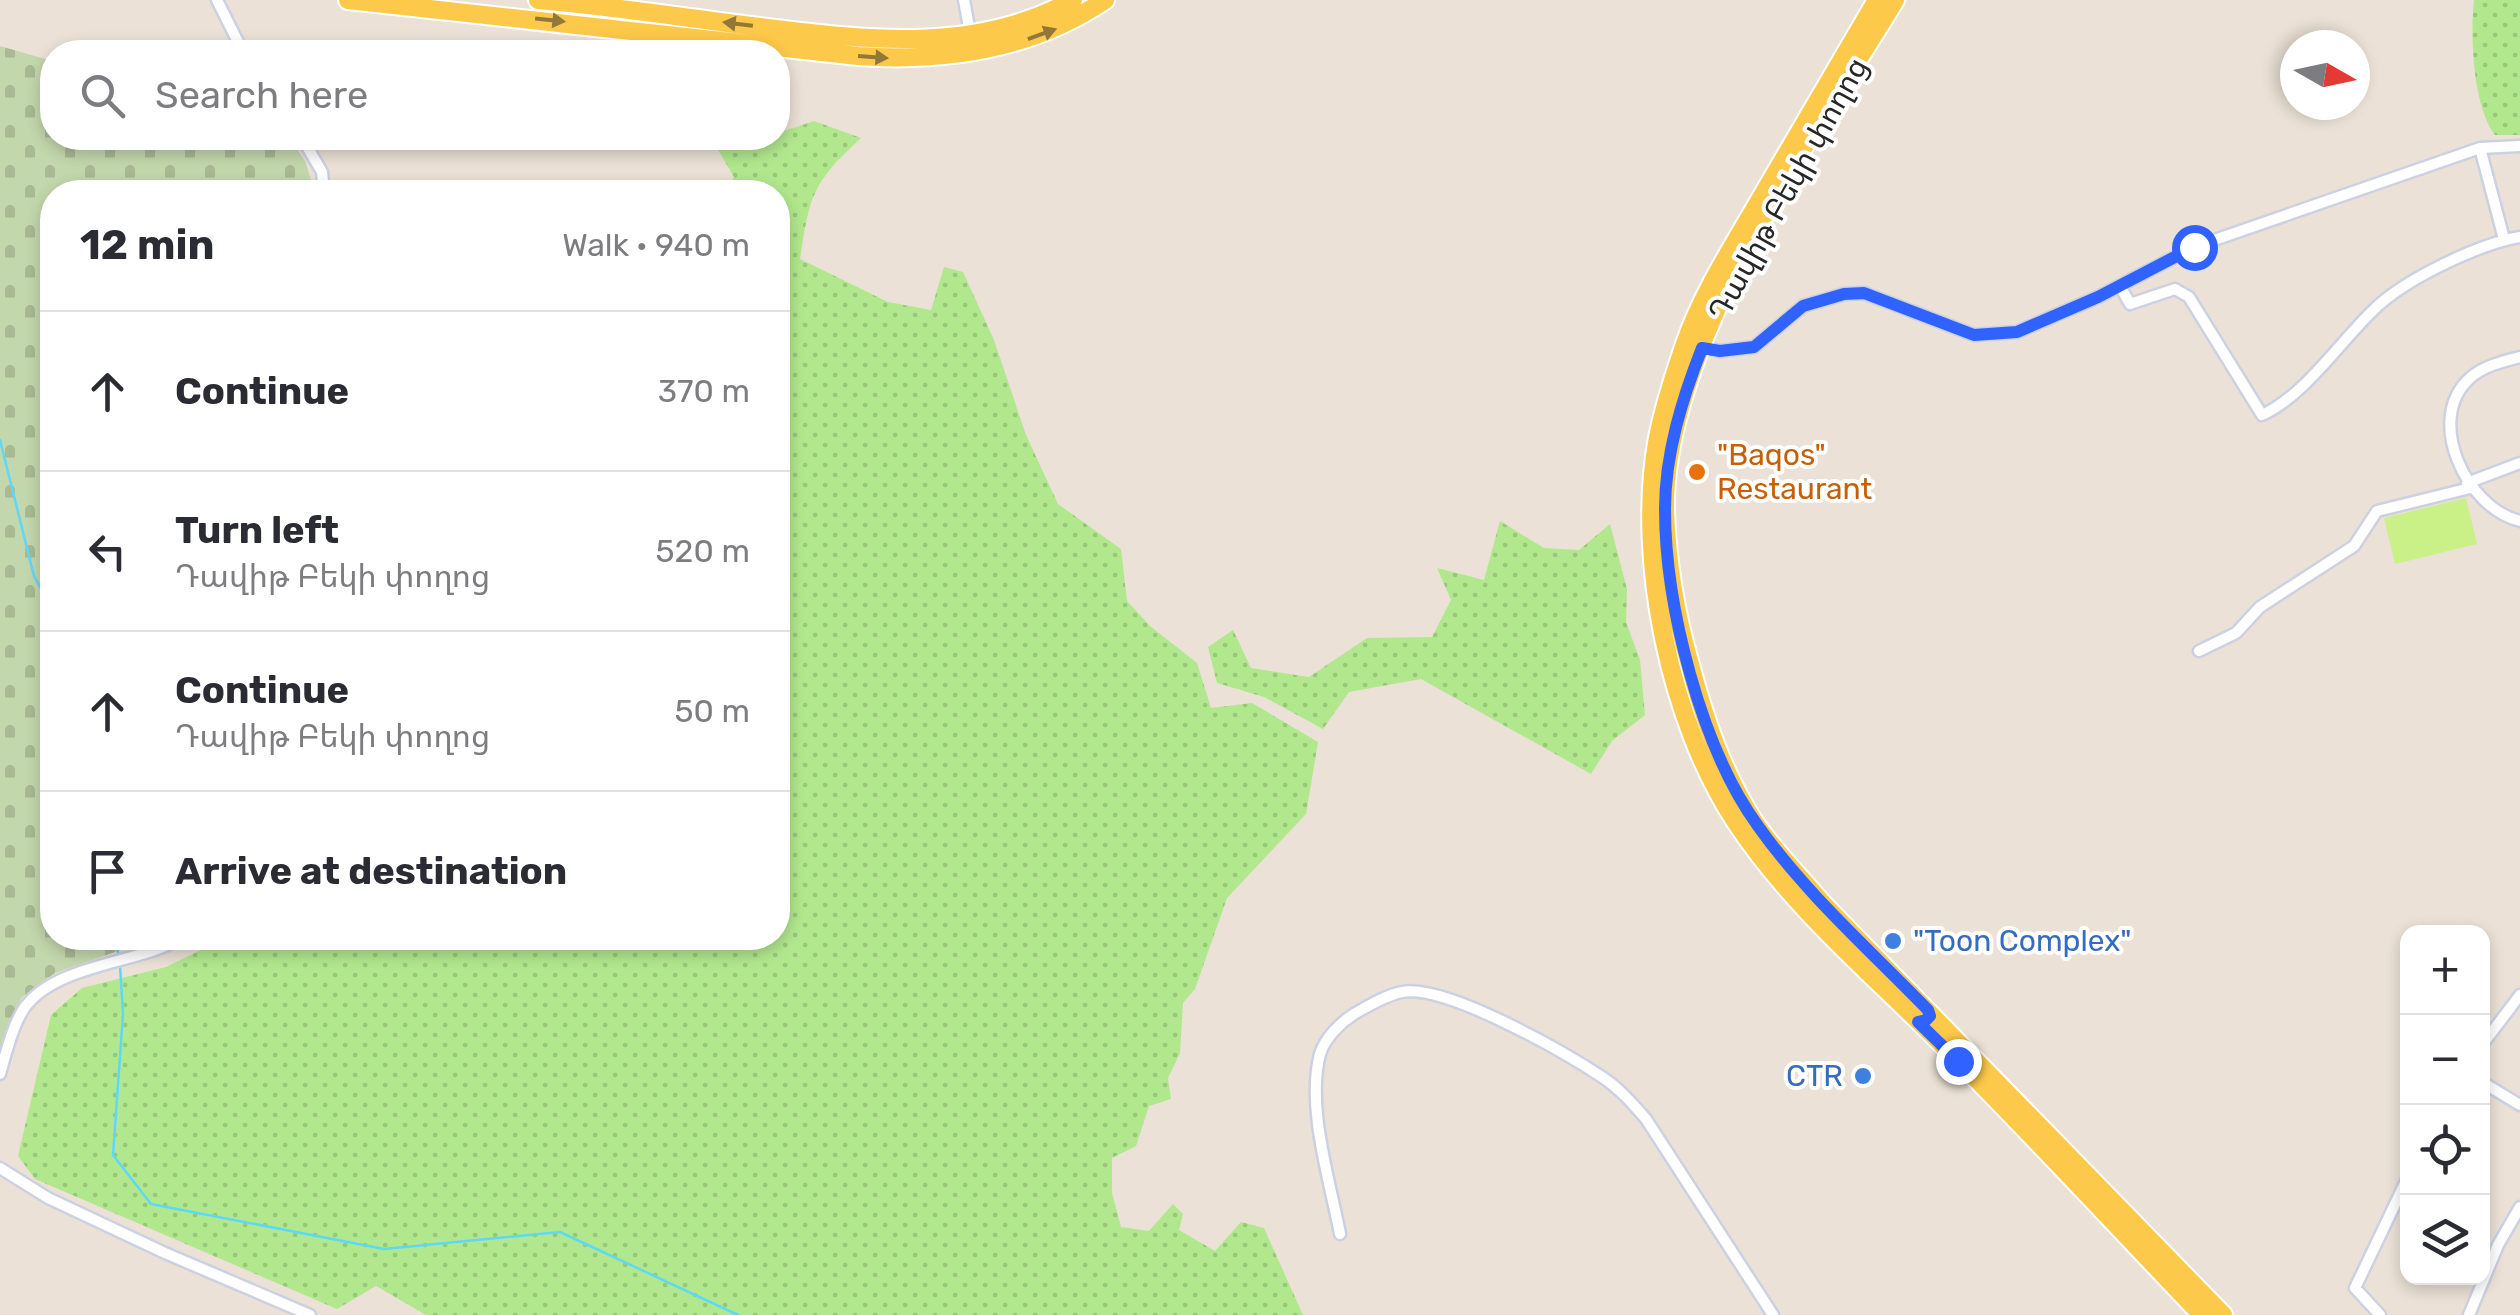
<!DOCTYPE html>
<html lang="en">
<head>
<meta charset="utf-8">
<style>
	:root { --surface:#fff; --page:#f7f7f7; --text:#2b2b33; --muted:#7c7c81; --line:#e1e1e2 }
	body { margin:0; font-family:Rubik,"Noto Sans Armenian",sans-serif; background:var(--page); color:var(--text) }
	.controls { position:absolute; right:30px; bottom:30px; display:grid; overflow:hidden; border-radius:20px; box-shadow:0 5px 15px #0003 }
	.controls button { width:90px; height:90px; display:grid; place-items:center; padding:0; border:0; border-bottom:2px solid var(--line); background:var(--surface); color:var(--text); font:50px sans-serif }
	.compass { position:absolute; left:2280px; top:30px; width:90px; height:90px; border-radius:50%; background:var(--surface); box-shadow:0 5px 15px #0003; rotate:99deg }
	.stop { position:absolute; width:30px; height:30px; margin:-22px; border:8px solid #3062ff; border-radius:50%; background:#fff }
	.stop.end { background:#3062ff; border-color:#fff; box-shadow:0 2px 10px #0008 }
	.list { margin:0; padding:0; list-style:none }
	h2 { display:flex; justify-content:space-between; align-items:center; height:130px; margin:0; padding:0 40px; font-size:42px }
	h2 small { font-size:32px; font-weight:400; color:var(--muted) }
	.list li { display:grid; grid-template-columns:65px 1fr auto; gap:30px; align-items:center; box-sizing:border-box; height:160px; padding:0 40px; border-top:2px solid var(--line) }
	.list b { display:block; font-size:38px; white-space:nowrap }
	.list p { margin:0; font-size:32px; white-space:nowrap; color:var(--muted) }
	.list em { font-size:32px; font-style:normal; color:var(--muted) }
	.icon { flex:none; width:55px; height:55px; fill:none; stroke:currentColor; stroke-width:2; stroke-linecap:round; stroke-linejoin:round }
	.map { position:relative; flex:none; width:2520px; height:1315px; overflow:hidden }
	.search { position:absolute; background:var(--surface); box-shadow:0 5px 15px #0003; left:40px; top:40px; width:750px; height:110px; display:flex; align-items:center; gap:25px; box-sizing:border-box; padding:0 35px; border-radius:40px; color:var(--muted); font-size:38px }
	.panel { position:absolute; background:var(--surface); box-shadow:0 5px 15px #0003; left:40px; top:180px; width:750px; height:770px; border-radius:40px }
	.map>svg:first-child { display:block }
	.grass { fill:url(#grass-dots) }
	.cemetery { fill:url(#cemetery-stones) }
	.pitch { fill:#caf187 }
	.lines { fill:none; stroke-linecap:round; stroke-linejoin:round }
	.stream { stroke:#5ed8f9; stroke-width:2.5 }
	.street-casing { stroke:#ccd1e2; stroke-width:15 }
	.primary-casing { stroke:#fff; stroke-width:22 }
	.street { stroke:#fff; stroke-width:10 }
	.primary { stroke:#fdc94a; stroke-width:18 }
	.oneway { fill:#927838 }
	.route { stroke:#3062ff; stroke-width:12 }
	.food-dot { fill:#e8710a; stroke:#fff; stroke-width:4 }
	.shop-dot { fill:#3f7fe0; stroke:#fff; stroke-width:4 }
	.labels { text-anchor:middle; stroke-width:8; stroke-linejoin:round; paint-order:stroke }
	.street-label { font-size:30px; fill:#272727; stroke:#fff }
	.food-label { font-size:30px; fill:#c56008; stroke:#fff; text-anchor:start }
	.shop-label { font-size:30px; fill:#366cbe; stroke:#fff; text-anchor:start }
</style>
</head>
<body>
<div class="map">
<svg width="2520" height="1315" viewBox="0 0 2520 1315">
	<defs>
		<pattern id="grass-dots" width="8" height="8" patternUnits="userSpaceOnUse" patternTransform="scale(2.5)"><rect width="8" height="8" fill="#b1e88d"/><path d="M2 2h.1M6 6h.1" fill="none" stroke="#98c77a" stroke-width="1.8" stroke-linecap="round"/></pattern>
		<pattern id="cemetery-stones" width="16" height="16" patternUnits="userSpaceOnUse" patternTransform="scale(2.5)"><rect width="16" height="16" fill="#c3d7ac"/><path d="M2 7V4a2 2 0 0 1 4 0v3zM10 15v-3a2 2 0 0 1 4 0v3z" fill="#a8b994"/></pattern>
	</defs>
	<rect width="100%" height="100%" fill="#ebe1d6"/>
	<path class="grass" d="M2474 0H2520V135H2495C2473 107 2470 36 2474 0Z
		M814 121 861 138C812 183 810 195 800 259L888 302 931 310 944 267 963 272 994 340 1026 435 1058 504 1121 549 1127 601 1150 626 1197 663 1211 708 1252 703 1318 742 1306 814 1227 898 1195 989 1183 1003 1180 1053 1168 1078 1171 1099 1149 1106 1136 1146 1112 1158V1193L1121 1227 1149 1231 1173 1204 1183 1214 1179 1230 1215 1251 1241 1222 1264 1228 1303 1315H426L376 1286 337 1309 35 1179 18 1156 51 1015 82 988 166 967 209 946 215 938H778V192H726L734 177 711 138H778V133Z
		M1500 521 1544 548 1579 550 1610 524 1627 589 1626 622 1640 660 1645 715 1612 741 1591 774 1421 679 1349 692 1323 729 1264 697 1217 683 1208 647 1233 630 1251 668 1309 677 1367 638 1432 637 1451 600 1437 568 1484 580Z"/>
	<path class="cemetery" d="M0 46 52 61V138H289L305 161 314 189 313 192H52V938H155L55 973 21 998 0 1058Z"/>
	<path class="pitch" d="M2466 498 2477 544 2395 564 2384 518Z"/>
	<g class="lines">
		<path class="stream" d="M0 440 34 576 52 609
			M114 938 119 956
			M120 965 123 1014 113 1155 151 1204 384 1249 560 1232 738 1315"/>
		<g class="street-casing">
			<path id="street" d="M217 0 243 52
				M964 0 971 38
				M302 138 322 172 324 192
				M2480 148 2504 239
				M2120 286 2130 304 2175 289 2189 297 2262 415C2307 395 2345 334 2381 303 2413 276 2479 244 2520 237
				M1698 346 1720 351 1754 347 1803 306 1844 294 1864 293 1974 335 2017 332 2098 297 2194 247 2480 148 2520 146
				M2520 357C2504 361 2483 366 2470 378 2424 419 2466 508 2520 521
				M2467 483 2520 463
				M2199 651 2236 633 2260 607 2354 546 2377 511 2470 488
				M2482 1045 2520 995
				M0 1074C6 1053 13 1024 25 1007 57 964 137 964 182 938
				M2482 1082 2520 1105
				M0 1168 48 1198 165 1253 310 1315
				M1340 1234C1330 1181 1306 1107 1320 1054 1325 1038 1340 1023 1354 1014 1368 1006 1386 995 1402 992 1446 984 1564 1052 1602 1077 1619 1088 1633 1104 1646 1119L1773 1315
				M2380 1315 2355 1288 2408 1177
				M2469 1315 2498 1245 2520 1207"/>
		</g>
		<g class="primary-casing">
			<path id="primary" d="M348 0 858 56C945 62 1031 50 1105 0
				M538 0C609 6 680 17 751 26 859 39 973 56 1073 0
				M1877 0C1838 66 1800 132 1761 198 1734 245 1703 292 1685 344 1674 376 1663 410 1657 443 1637 561 1670 722 1736 822 1789 902 1861 964 1928 1030 2022 1123 2111 1220 2202 1315
				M1895 0C1812 137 1661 349 1665 512 1667 563 1675 612 1689 661 1704 718 1722 772 1754 822 1774 851 1799 876 1822 903L2223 1315"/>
		</g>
		<use href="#street" class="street"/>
		<use href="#primary" class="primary"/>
	</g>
	<defs><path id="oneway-solid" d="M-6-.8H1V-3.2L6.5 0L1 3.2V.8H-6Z" transform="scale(2.5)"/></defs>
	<g class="oneway">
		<use href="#oneway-solid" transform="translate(550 20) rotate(6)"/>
		<use href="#oneway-solid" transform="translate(738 24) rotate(-173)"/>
		<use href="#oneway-solid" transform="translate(1042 34) rotate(-20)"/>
		<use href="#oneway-solid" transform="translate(873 57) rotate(4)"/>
	</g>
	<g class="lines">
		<path class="route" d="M1958 1061 1918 1022 1926 1020 1930 1016 1928 1010C1870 950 1806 894 1758 826 1701 748 1665 605 1665 509 1665 454 1682 399 1702 348L1720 351 1754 347 1803 306 1844 294 1864 293 1974 335 2017 332 2098 297 2194 247"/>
	</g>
	<circle class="food-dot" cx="1697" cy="472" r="10"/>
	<g class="shop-dot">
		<circle cx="1893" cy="941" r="10"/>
		<circle cx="1863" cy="1076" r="10"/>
	</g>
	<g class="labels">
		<g class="street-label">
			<text transform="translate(1788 189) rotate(-61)" y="10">Դավիթ Բեկի փողոց</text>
		</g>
		<g class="food-label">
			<text x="1717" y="465">"Baqos"<tspan x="1717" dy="34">Restaurant</tspan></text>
		</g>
		<g class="shop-label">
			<text x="1913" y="951">"Toon Complex"</text>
			<text x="1843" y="1086" text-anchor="end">CTR</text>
		</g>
	</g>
</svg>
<div class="controls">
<button>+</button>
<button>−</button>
<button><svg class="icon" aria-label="locate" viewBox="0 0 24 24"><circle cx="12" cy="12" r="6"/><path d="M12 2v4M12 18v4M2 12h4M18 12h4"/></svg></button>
<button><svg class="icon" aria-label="layers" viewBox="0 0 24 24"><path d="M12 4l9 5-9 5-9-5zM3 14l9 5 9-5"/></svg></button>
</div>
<svg class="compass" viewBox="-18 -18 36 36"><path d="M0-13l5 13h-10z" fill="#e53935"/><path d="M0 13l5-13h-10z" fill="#7c7c81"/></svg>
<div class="stop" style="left:2194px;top:247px"></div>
<div class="stop end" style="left:1958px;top:1061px"></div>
<div class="search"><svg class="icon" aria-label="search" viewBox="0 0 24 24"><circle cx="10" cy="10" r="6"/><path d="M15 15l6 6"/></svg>Search here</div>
<section class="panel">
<h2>12 min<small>Walk · 940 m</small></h2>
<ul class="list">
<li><svg class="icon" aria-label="ahead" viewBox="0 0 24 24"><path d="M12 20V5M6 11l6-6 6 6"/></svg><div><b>Continue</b></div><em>370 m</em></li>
<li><svg class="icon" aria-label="left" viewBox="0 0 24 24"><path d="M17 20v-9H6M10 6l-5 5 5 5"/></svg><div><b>Turn left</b><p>Դավիթ Բեկի փողոց</p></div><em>520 m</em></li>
<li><svg class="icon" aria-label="ahead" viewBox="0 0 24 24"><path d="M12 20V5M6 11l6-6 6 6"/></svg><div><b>Continue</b><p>Դավիթ Բեկի փողոց</p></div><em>50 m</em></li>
<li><svg class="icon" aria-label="arrive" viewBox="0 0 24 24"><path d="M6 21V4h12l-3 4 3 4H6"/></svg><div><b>Arrive at destination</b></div></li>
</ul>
</section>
</div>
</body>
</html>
